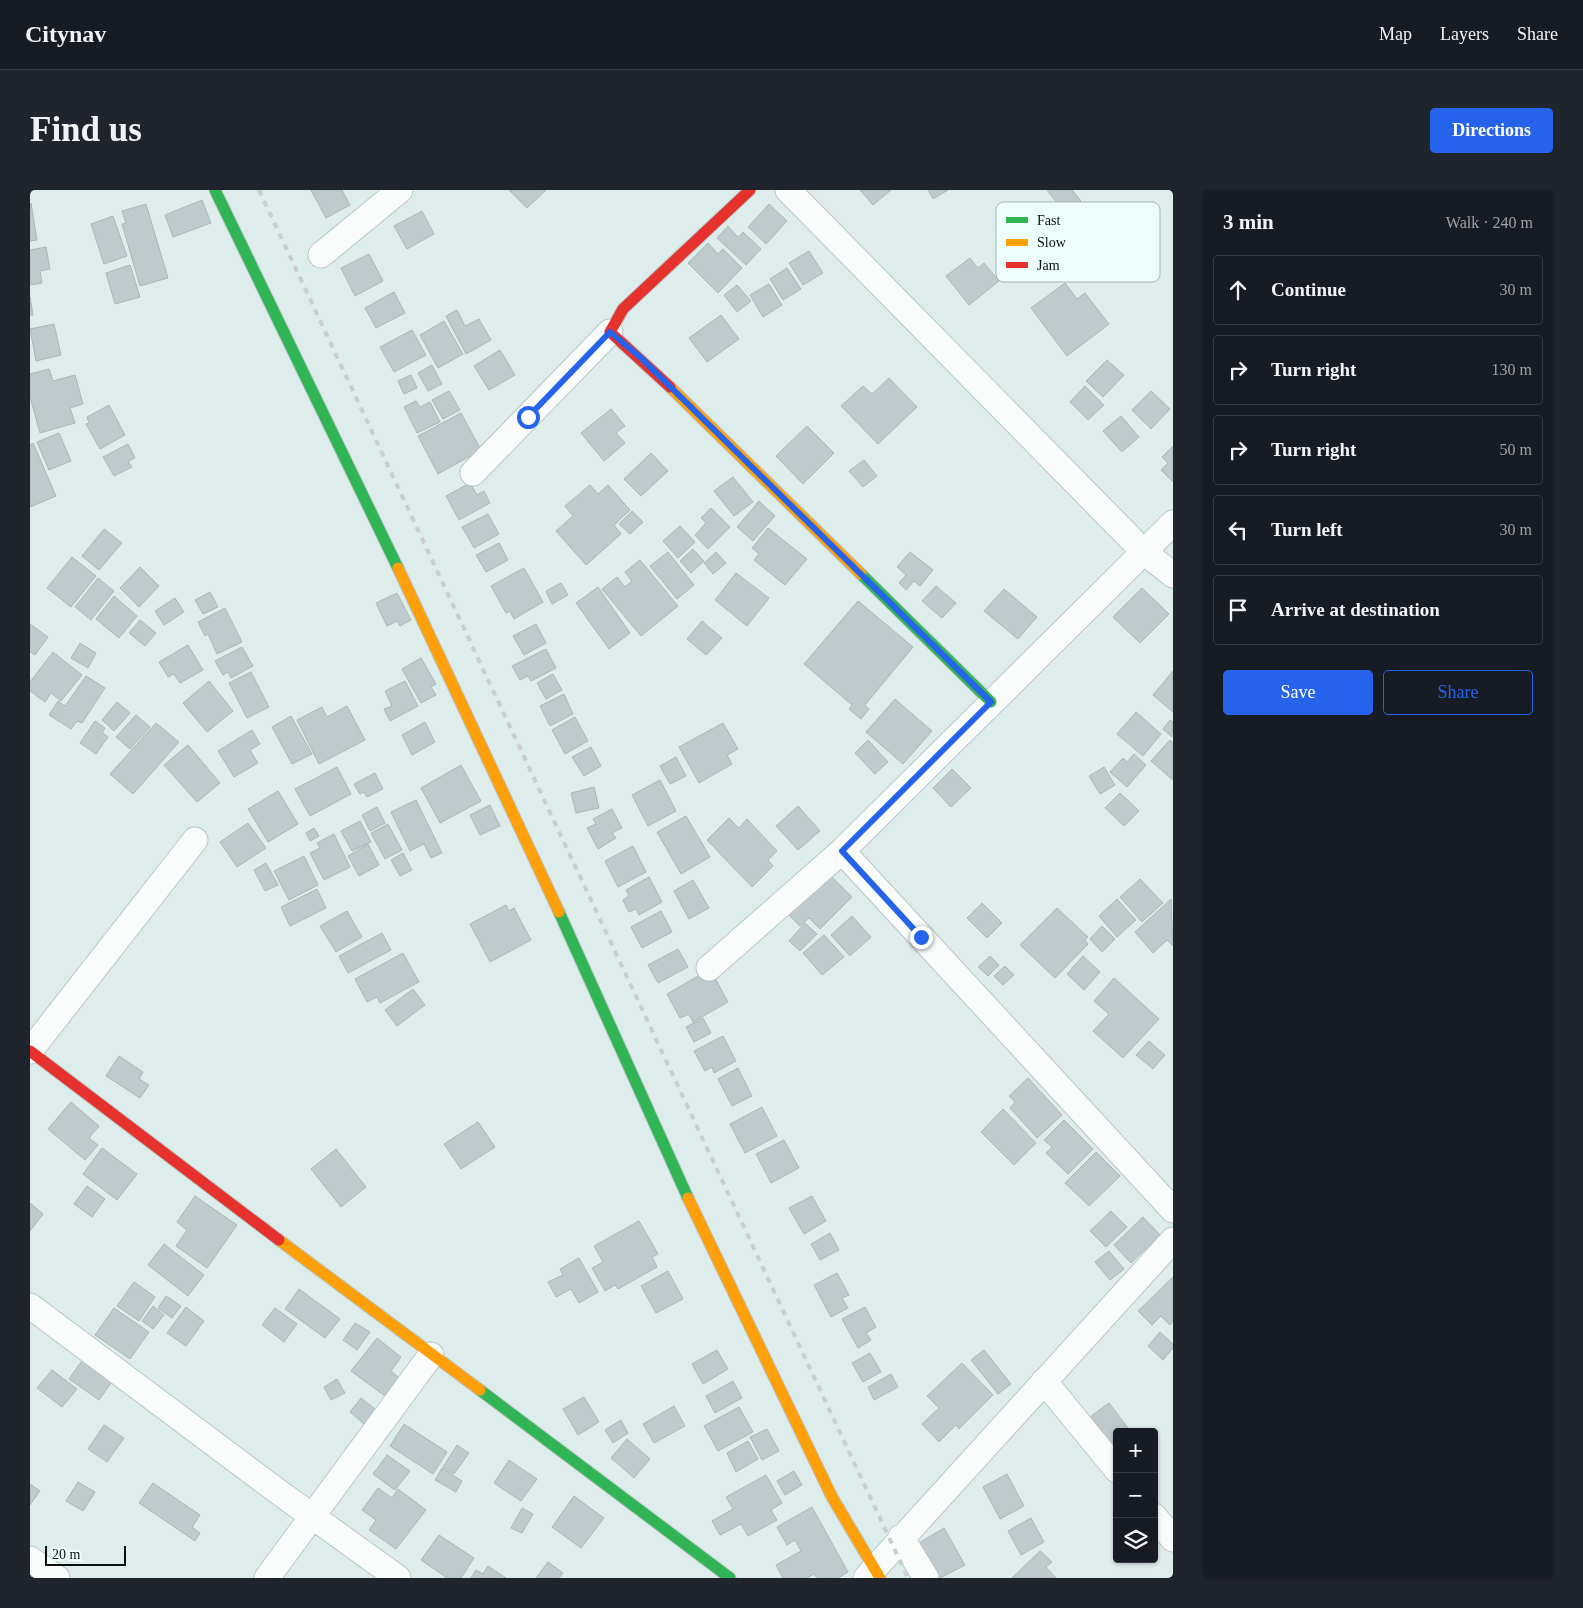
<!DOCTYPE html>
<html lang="en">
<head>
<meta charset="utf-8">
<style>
	:root { --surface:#171b24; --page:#20242c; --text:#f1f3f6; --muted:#9ea1a6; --line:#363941; --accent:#2563eb }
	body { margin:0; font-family:Georgia,serif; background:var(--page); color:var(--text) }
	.controls { position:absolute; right:15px; bottom:15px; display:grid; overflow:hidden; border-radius:5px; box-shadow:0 1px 4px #0004 }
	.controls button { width:45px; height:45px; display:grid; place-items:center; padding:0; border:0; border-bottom:1px solid var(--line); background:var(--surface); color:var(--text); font:25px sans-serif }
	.scale { position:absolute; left:15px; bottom:12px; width:81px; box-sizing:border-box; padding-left:5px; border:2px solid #06100f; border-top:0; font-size:14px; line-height:18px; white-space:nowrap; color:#06100f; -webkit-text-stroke:4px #ecfefc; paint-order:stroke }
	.stop { position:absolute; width:15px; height:15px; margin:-11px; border:4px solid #2563eb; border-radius:50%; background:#fff }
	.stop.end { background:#2563eb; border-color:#fff; box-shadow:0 1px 5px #0008 }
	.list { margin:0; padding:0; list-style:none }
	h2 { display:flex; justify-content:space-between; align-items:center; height:65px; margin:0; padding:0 20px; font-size:21px }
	h2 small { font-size:16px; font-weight:400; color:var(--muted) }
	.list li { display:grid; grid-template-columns:32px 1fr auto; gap:15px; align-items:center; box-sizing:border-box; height:70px; margin:0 10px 10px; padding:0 10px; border:1px solid var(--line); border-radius:5px }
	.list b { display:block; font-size:19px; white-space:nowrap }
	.list em { font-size:16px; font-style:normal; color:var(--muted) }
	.actions { display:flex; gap:10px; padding:15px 20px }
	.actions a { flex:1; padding:11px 0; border:1px solid var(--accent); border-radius:5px; text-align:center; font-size:18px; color:var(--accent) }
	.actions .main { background:var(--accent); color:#fff }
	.icon { flex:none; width:28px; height:28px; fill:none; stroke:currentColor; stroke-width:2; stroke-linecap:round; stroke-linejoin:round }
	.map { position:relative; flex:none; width:1143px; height:1388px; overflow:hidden; border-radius:5px }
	header { display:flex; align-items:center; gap:30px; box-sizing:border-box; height:70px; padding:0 25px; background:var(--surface); border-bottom:1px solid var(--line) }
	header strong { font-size:24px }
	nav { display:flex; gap:28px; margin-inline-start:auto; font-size:18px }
	.intro { display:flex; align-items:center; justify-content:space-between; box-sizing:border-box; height:120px; padding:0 30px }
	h1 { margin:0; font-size:35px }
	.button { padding:12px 22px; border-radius:5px; background:var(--accent); color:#fff; font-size:18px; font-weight:700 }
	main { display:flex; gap:30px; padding:0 30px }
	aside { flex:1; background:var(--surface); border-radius:5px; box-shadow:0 1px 4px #0004 }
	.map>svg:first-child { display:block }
	.building { fill:#becacb; stroke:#aab7b7 }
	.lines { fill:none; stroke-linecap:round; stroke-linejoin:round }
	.street-casing { stroke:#b9c6c5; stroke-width:27 }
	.fast-casing { stroke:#b9c6c5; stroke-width:13 }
	.slow-casing { stroke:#b9c6c5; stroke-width:13 }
	.jam-casing { stroke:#b9c6c5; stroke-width:13 }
	.street { stroke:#fafcfc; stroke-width:25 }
	.fast { stroke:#30b455; stroke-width:11 }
	.slow { stroke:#ff9f0a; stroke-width:11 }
	.jam { stroke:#e5322d; stroke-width:11 }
	.rail { stroke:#cacece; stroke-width:4; stroke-dasharray:6 6; stroke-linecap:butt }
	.route { stroke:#2563eb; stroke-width:6 }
	.key { fill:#ecfefc; stroke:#a7b7b5; stroke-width:1 }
	.key-label { font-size:14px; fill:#06100f }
</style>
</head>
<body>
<header>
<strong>Citynav</strong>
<nav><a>Map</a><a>Layers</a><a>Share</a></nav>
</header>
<div class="intro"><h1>Find us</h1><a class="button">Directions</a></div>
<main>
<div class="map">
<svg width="1143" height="1388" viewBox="0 0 1143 1388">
	<rect width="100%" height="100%" fill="#ddedeb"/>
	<path class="building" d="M281 0H312L320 15 296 28Z
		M479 0H516L497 18Z
		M830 0H861L843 15Z
		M898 0H918L903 9Z
		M1017 0H1042L1051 11 1036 24Z
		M172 10 181 33 143 47 135 25Z
		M1 13 7 50 0 51V14Z
		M116 14 138 88 110 96 92 34 96 33 92 21Z
		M739 14 757 31 736 54 718 37Z
		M392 21 404 44 377 59 364 36Z
		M83 26 97 66 74 74 61 34Z
		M698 36 708 47 713 42 731 59 716 75 687 48Z
		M678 53 688 64 693 59 712 78 688 103 658 73Z
		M16 57 20 79 10 81 12 93 0 95V60Z
		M779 61 793 83 773 95 759 73Z
		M339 64 353 91 325 106 311 78Z
		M940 68 948 78 954 73 969 91 939 115 916 86Z
		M100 75 110 107 85 114 76 83Z
		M757 78 771 99 753 110 740 89Z
		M1035 93 1047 109 1055 103 1079 134 1037 166 1001 118Z
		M739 94 752 115 733 127 720 105Z
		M707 95 721 111 707 122 694 105Z
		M364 102 375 123 346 138 335 118Z
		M0 107 3 125H0Z
		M427 120 435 136 449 129 461 150 436 164 416 126Z
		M691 125 709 149 677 172 659 148Z
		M414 131 433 164 408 178 390 145Z
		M24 134 31 165 6 171 0 139Z
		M382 140 396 165 364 182 350 157Z
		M470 160 485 185 459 200 444 176Z
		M1077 170 1094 185 1073 207 1056 191Z
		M402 175 412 194 398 201 388 183Z
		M19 179 23 191 45 185 53 214 40 218 45 233 10 243 0 207V184Z
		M381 185 387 198 374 204 368 191Z
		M859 188 887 217 848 254 811 216 833 196 842 204Z
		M1055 196 1074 215 1058 230 1040 212Z
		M419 201 430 220 413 229 402 210Z
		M1121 201 1140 219 1121 239 1102 220Z
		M386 211 390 217 400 212 410 232 387 243 374 217Z
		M79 215 95 245 70 259 56 234 59 233 57 227Z
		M581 219 595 236 586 243 595 253 574 271 551 243Z
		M431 223 451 260 408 284 388 246Z
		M1091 226 1109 247 1092 262 1073 241Z
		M777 236 804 263 773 294 746 266Z
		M29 243 41 271 19 280 7 252Z
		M3 253 26 306 0 317V255Z
		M98 254 105 268 98 271 102 277 84 286 73 267Z
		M1143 256V292L1131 280 1138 273 1132 267Z
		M621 263 638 281 611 306 594 289Z
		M834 270 847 286 833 297 819 281Z
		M703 287 723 312 704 326 684 301Z
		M440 293 447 305 454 301 460 313 429 330 416 306Z
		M560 295 568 304 578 295 600 320 584 335 591 344 556 375 526 341 543 326 535 316Z
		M729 311 745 326 723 351 707 337Z
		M681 318 700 337 678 359 665 345 676 333 671 328Z
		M602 321 613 332 600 344 589 334Z
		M458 324 469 344 444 358 432 337Z
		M650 336 665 352 648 368 633 351Z
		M738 338 777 369 755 395 724 370 729 364 722 358Z
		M74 339 92 353 69 380 52 366Z
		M469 353 478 370 456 382 446 365Z
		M663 359 674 371 661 383 650 371Z
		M638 362 664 395 647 409 620 376Z
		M686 362 696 373 683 384 674 373Z
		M880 362 903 380 890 396 884 391 876 400 869 393 876 385 867 377Z
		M42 367 66 386 41 417 17 398Z
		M610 370 648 416 611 446 572 399 587 387 595 397 602 391 595 382Z
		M110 377 129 396 109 417 90 398Z
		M494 378 513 412 484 429 480 421 476 423 461 396Z
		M706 383 739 408 717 436 685 410Z
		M68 388 84 401 61 430 45 417Z
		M531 393 538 405 522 414 516 401Z
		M906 396 926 413 912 428 892 411Z
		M568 397 600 443 579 459 546 413Z
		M1112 398 1139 424 1110 453 1083 427Z
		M974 399 1007 427 988 449 954 421Z
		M180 402 188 417 173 424 165 410Z
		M367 403 381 430 370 436 367 431 357 436 346 413Z
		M84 406 107 426 89 448 66 429Z
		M145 408 154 422 134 435 125 421Z
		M828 411 883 457 835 515 839 519 831 529 819 519 822 515 774 474Z
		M195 418 212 452 187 464 178 444 175 446 168 432Z
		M110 430 126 443 115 456 99 443Z
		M672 431 692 448 676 465 657 449Z
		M0 434 18 447 5 465 0 462Z
		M506 434 516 453 494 465 483 446Z
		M50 453 66 463 58 478 41 468Z
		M158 455 173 480 150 493 144 484 138 487 129 472Z
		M212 457 223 476 201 488 198 482 193 485 185 471Z
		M516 459 526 478 501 491 498 486 490 490 482 476Z
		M23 462 52 485 31 511 21 503 15 512 0 501V492Z
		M391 468 406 494 401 497 406 505 391 513 372 479Z
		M1143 481V522L1123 505Z
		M221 482 239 517 217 528 199 493Z
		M523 484 532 500 516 509 507 493Z
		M56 486 75 498 52 533 47 531 41 539 19 525 28 511 35 516Z
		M179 491 203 521 177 542 153 513Z
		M375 491 388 516 360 531 354 519 362 516 355 501Z
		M534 504 543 524 520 536 510 516Z
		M865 509 902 541 873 574 836 542Z
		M87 512 100 523 84 541 72 530Z
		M317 516 335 550 289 574 267 530 292 517 297 527Z
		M1106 522 1131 544 1113 566 1087 544Z
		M106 525 120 537 100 559 86 547Z
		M261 526 282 564 262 574 242 537Z
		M545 527 558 551 535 564 522 540Z
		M1140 530 1143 532 1142 547 1133 539Z
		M65 531 75 538 72 543 78 547 66 564 50 553Z
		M395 532 405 552 382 565 372 545Z
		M126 533 149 552 103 604 80 584Z
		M693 533 708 559 697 565 702 574 669 593 649 557Z
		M222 540 230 554 220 560 228 573 204 587 188 561Z
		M838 550 858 572 845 584 825 563Z
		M1140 550 1143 553V590L1121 571Z
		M158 555 190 593 167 612 134 575Z
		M561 557 571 576 554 586 542 567Z
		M1104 564 1116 575 1097 597 1080 582 1093 568 1097 572Z
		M646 567 656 586 640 594 630 576Z
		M431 575 451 611 410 633 391 598Z
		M307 577 321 604 280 626 265 599Z
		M1074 577 1085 595 1070 604 1059 586Z
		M922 579 941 598 921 617 903 598Z
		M345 583 353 599 337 607 334 602 330 604 324 594Z
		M630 590 646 621 618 636 602 605Z
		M564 597 569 618 546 623 541 603Z
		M248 601 268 634 238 652 218 619Z
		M1090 603 1109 621 1094 636 1075 618Z
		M386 610 412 663 401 668 394 654 380 661 361 622Z
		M460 615 470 636 450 645 440 625Z
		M768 616 790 641 768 660 746 636Z
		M347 617 355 633 340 641 332 625Z
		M582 619 592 638 582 643 586 648 568 659 557 638 566 634 563 629Z
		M656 626 680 667 651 684 627 642Z
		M699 628 709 638 717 629 747 661 738 670 743 676 722 697 677 650Z
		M330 631 341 652 322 661 311 641Z
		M218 633 236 658 207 677 190 652Z
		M358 634 372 660 355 669 341 643Z
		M284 638 289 646 280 651 276 643Z
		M304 644 320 677 294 690 280 663 290 658 287 653Z
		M338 654 349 675 329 686 318 666Z
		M603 656 616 682 588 697 575 671Z
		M373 663 382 680 370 686 361 670Z
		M274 666 288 695 259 710 244 681Z
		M236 673 248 695 235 701 224 680Z
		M799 684 822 707 790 739 779 728 770 736 759 725Z
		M619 687 632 712 609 725 606 719 599 722 593 710 599 706 596 700Z
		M1110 689 1133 713 1112 732 1090 707Z
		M663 690 679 718 659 729 644 701Z
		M287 699 296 718 260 736 251 717Z
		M1087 709 1106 730 1087 747 1069 726Z
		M1141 709 1143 756 1137 750 1123 763 1105 742Z
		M952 713 972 733 957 748 937 728Z
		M476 715 479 721 484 718 501 750 460 772 440 734Z
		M1027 718 1058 747 1055 750 1058 754 1025 788 990 755Z
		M317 721 332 747 306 762 290 736Z
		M631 721 642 742 612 758 601 737Z
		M822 726 841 747 820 766 801 745Z
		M775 733 787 744 770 761 759 751Z
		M1072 736 1085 749 1072 762 1060 749Z
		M352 743 361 760 318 783 309 766Z
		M794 745 814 767 792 785 773 763Z
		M648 759 658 777 628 793 618 775Z
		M373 763 389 792 350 813 347 807 337 812 325 789Z
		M960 766 969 775 958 786 948 777Z
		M1053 766 1070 782 1054 800 1037 784Z
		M975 776 984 785 973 795 964 786Z
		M680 779 698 812 663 832 659 824 650 828 637 804Z
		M1084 788 1129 829 1093 868 1063 841 1079 824 1064 811Z
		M383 799 395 815 367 836 355 820Z
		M673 828 681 843 664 852 656 837Z
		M693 846 706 871 684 883 682 877 675 881 664 861Z
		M1119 851 1135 865 1123 879 1106 865Z
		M89 866 113 882 109 889 119 895 110 908 76 886Z
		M708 878 722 906 702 916 688 889Z
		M998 888 1032 925 1007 948 980 918 985 912 979 906Z
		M41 912 69 936 59 948 68 955 55 970 18 939Z
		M732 917 747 946 715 963 700 934Z
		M973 919 1006 953 984 975 951 942Z
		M1034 930 1063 959 1038 984 1016 963 1022 957 1014 950Z
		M448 932 465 957 431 979 414 954Z
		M754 950 769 978 741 993 726 964Z
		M72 958 107 984 87 1010 53 984Z
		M306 959 336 997 311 1017 281 979Z
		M1066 962 1090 986 1059 1016 1035 993Z
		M57 996 75 1009 62 1027 44 1014Z
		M165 1006 207 1035 177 1078 146 1056 157 1040 147 1032Z
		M782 1006 796 1031 774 1044 759 1018Z
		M0 1013 13 1024 0 1041Z
		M1081 1021 1097 1037 1076 1057 1060 1041Z
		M1113 1027 1130 1045 1101 1073 1084 1055Z
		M609 1031 628 1064 622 1067 627 1077 588 1099 585 1095 575 1101 562 1078 573 1072 564 1056Z
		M800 1043 809 1060 790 1070 781 1054Z
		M134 1054 174 1085 158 1106 118 1075Z
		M1079 1061 1094 1079 1080 1090 1065 1072Z
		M549 1068 568 1102 549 1113 541 1099 526 1107 518 1092 533 1085 530 1079Z
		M638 1081 653 1109 626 1123 611 1096Z
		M807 1083 819 1105 812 1108 818 1118 801 1127 784 1095Z
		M1143 1087V1132L1140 1135 1131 1126 1122 1135 1108 1121Z
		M104 1092 125 1107 109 1131 87 1116Z
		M269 1099 310 1129 295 1148 255 1119Z
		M136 1106 151 1116 142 1128 128 1118Z
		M123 1116 134 1125 123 1139 112 1131Z
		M156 1117 174 1131 156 1156 137 1143Z
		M835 1117 846 1137 836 1143 841 1150 828 1158 812 1129Z
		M84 1118 119 1142 100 1169 65 1145Z
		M245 1118 267 1134 254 1152 232 1135Z
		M325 1133 340 1142 327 1160 313 1150Z
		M1130 1142 1143 1154V1158L1133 1170 1118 1156Z
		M347 1148 371 1167 361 1181 373 1191 359 1209 321 1181Z
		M687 1160 698 1179 673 1194 662 1174Z
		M954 1160 981 1194 968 1204 941 1170Z
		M840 1163 851 1182 833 1192 822 1173Z
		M56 1165 86 1186 69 1210 39 1189Z
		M932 1173 963 1205 929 1239 926 1235 909 1252 892 1234 909 1218 897 1206Z
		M22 1180 47 1199 32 1217 7 1198Z
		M861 1184 868 1197 844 1210 838 1197Z
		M307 1189 315 1203 301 1210 294 1197Z
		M703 1191 712 1208 685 1223 676 1206Z
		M554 1207 569 1232 548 1245 533 1219Z
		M331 1208 349 1222 338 1237 320 1222Z
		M1079 1213 1101 1242H1087V1253L1083 1256 1061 1226Z
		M644 1216 655 1236 624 1253 613 1234Z
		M709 1217 723 1242 688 1261 674 1236Z
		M591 1230 598 1243 583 1253 575 1240Z
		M374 1234 417 1262 403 1284 360 1256Z
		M74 1235 94 1248 77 1272 58 1259Z
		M737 1239 749 1261 732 1270 720 1247Z
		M597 1249 620 1269 604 1288 581 1268Z
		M718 1251 728 1269 706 1282 697 1263Z
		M427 1255 439 1263 424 1284 413 1277Z
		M357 1265 380 1281 365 1300 343 1284Z
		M479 1270 507 1289 491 1311 464 1293Z
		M412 1278 432 1291 426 1302 405 1290Z
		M764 1281 772 1295 755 1305 747 1291Z
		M977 1284 994 1316 970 1329 953 1297Z
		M736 1285 752 1313 741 1320 747 1330 718 1346 711 1334 690 1345 682 1331 703 1319 696 1307Z
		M48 1292 65 1302 53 1321 36 1311Z
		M123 1293 170 1325 162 1337 170 1343 165 1351 109 1313Z
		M0 1294 10 1301 0 1315Z
		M348 1298 362 1308 368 1299 396 1320 366 1359 339 1340 346 1330 332 1320Z
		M544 1306 574 1328 551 1358 522 1337Z
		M782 1317 818 1382 808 1388H787L784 1384 777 1388H753L746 1375 771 1361 765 1350 757 1355 747 1337Z
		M492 1318 503 1324 492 1343 481 1338Z
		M1001 1328 1014 1352 991 1365 978 1341Z
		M914 1338 935 1375 910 1388 889 1353Z
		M409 1345 444 1368 431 1388H417L391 1370Z
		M1010 1361 1022 1372 1016 1377 1026 1388H982Z
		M518 1372 533 1383 529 1388H506Z
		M458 1376 476 1388H441L446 1380 453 1384Z"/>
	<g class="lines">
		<g class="street-casing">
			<path id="street" d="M758 0 1113 361 1143 385
				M291 65 370 0
				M443 283 580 142
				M812 661 1143 1020
				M679 778 812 661 1143 333
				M0 861 165 650
				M0 1116 250 1303 368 1388
				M1014 1191 1087 1280
				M1124 1326 1143 1349
				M871 1347 896 1388
				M0 1369 27 1388
				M237 1388 401 1165
				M836 1388 1143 1050"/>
		</g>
		<g class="fast-casing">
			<path id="fast" d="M185 0 368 378
				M831 384 961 512
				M529 722 658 1008
				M450 1200 700 1388"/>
		</g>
		<g class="slow-casing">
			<path id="slow" d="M640 197 831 384
				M368 378 529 722
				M658 1008 802 1307 850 1388
				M249 1050 450 1200"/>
		</g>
		<g class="jam-casing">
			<path id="jam" d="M640 197 580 142 593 119 720 0
				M0 861 249 1050"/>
		</g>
		<use href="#street" class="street"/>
		<use href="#fast" class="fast"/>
		<use href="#slow" class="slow"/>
		<use href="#jam" class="jam"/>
		<path class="rail" d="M229 0 878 1388"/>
	</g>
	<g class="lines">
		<path class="route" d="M498 227 580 142 610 167 961 512 812 661 891 747"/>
	</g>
	<rect x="966" y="12" width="164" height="80" rx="8" class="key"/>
	<rect x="976" y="27" width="22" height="6" fill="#30b455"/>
	<rect x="976" y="49" width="22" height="7" fill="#ff9f0a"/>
	<rect x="976" y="72" width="22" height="6" fill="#e5322d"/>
	<g class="key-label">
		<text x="1007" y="35">Fast</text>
		<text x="1007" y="57">Slow</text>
		<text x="1007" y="80">Jam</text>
	</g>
</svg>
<div class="controls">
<button>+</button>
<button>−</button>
<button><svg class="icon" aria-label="layers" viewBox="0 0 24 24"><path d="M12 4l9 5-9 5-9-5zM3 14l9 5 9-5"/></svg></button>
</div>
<div class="scale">20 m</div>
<div class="stop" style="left:498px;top:227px"></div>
<div class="stop end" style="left:891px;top:747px"></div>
</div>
<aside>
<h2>3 min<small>Walk · 240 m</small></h2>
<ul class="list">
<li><svg class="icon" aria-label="ahead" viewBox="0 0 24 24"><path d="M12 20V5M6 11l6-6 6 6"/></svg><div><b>Continue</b></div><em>30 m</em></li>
<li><svg class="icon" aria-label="right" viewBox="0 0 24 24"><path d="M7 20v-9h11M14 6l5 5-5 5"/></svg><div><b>Turn right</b></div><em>130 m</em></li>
<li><svg class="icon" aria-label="right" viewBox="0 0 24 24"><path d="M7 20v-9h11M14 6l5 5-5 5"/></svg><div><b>Turn right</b></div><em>50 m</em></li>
<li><svg class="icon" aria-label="left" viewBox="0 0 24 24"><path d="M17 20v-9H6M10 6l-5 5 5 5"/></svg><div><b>Turn left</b></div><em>30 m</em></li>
<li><svg class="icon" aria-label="arrive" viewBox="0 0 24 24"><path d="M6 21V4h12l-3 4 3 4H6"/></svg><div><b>Arrive at destination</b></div></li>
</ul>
<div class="actions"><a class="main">Save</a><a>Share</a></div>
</aside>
</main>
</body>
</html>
